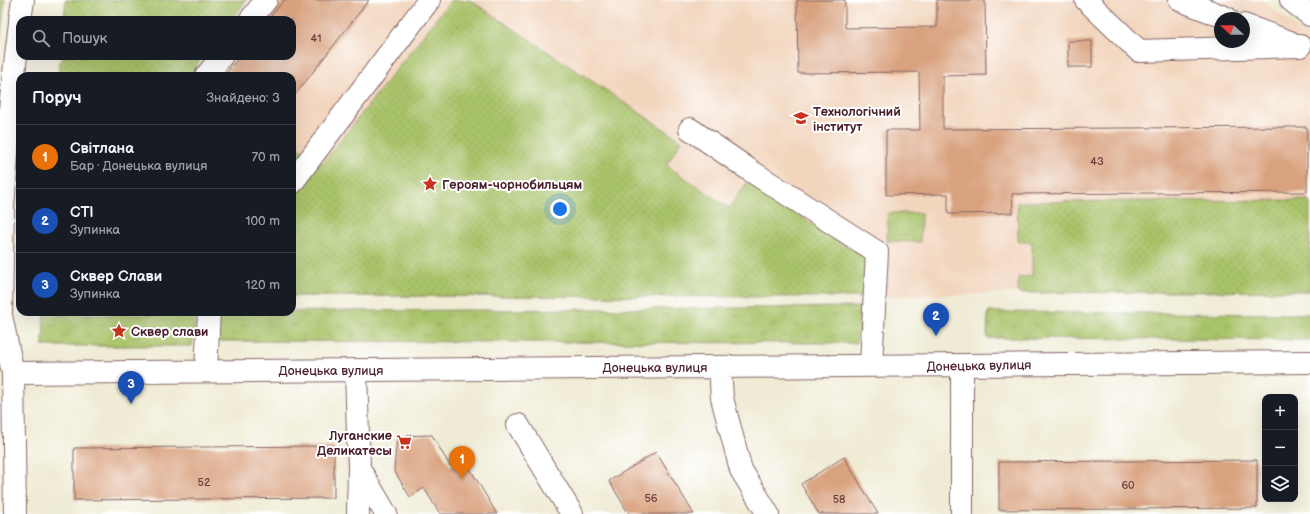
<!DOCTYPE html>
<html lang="uk">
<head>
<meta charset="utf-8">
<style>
	:root { --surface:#171b24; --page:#20242c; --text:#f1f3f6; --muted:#9ea1a6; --line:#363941; --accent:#d93025 }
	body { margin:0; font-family:"Balsamiq Sans",sans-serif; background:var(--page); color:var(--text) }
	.controls { position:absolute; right:12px; bottom:12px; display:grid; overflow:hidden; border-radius:8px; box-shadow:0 4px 16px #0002 }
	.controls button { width:36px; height:36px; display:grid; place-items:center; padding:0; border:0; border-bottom:1px solid var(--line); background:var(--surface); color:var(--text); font:20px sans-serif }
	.compass { position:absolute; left:1214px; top:12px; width:36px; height:36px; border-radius:50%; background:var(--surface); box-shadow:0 4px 16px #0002; rotate:291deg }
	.you { position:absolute; left:560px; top:209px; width:14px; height:14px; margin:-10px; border:3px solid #fff; border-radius:50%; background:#1a73e8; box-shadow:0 0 0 6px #1a73e833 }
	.badge { display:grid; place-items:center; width:26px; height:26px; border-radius:50%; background:var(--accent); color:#fff; font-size:13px; font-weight:700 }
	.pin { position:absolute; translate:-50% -33px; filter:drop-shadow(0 1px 2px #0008) }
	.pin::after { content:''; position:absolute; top:21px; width:14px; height:12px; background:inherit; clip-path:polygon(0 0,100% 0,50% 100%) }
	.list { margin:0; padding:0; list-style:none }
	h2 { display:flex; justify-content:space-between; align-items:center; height:52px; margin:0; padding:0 16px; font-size:17px }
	h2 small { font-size:13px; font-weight:400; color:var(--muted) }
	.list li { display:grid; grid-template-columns:26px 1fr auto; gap:12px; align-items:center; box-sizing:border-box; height:64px; padding:0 16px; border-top:1px solid var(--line) }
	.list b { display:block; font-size:15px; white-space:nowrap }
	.list p { margin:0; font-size:13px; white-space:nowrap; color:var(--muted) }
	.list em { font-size:13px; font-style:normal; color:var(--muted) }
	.icon { flex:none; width:22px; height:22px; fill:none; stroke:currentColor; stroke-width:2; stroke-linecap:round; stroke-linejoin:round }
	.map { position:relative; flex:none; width:1310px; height:514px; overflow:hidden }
	.search { position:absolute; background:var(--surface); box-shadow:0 4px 16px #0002; left:16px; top:16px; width:280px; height:44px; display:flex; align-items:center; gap:10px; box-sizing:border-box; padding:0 14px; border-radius:12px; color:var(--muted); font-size:15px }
	.panel { position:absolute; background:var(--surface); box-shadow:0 4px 16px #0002; left:16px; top:72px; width:280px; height:244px; border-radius:12px }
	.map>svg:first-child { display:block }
	.built { fill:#f2d5bd; fill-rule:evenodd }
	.grass { fill:url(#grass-tufts); stroke:#7a714a }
	.park { fill:url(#park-dots); stroke:#7a714a }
	.building { fill:#d9a27f }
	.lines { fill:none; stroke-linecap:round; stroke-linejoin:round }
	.minor-casing { stroke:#846666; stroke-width:24 }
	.major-casing { stroke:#846666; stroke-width:24 }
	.minor { stroke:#fff; stroke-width:22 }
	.major { stroke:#fff; stroke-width:22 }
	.labels { text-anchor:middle; stroke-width:4; stroke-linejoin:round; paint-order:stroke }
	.number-label { font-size:11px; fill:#6e4040 }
	.poi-label { font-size:13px; font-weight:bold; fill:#4a1f2b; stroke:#fff; text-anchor:start }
	.street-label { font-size:13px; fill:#4a1f2b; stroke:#fff }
</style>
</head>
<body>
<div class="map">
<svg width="1310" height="514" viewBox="0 0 1310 514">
	<defs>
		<pattern id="grass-tufts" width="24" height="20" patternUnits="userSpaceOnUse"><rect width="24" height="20" fill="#a9c369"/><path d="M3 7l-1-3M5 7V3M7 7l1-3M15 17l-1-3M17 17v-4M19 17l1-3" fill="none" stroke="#93a75b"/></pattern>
		<pattern id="park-dots" width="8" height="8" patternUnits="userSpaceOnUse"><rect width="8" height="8" fill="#a9c369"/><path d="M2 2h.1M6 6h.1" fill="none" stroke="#93a75b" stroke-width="1.8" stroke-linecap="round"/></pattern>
	</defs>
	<rect width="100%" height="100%" fill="#fff"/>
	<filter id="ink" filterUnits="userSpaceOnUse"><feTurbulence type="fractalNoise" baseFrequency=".025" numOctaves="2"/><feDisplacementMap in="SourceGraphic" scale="8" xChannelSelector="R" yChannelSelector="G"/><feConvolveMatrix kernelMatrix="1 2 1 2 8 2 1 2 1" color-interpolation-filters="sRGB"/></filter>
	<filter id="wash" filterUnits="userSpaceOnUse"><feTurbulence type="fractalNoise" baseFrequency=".012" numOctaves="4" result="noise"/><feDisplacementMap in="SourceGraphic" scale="16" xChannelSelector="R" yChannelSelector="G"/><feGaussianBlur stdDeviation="0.9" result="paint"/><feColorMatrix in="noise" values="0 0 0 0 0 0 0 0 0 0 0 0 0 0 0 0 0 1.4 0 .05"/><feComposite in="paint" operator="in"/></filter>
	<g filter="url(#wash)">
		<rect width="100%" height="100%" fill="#efebd4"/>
		<path class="built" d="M264 0H1262L1310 38V291L1018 293 870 297 292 296V76H205L221 56H292V20H248ZM1220 18H1244V42H1220Z"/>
		<path class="grass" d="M0 0H5L0 42Z
			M888 213H921L920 242 887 241Z
			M869 307 856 343 216 341V312Z
			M988 312 1310 314V340L987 338Z
			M196 314 192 346H43L44 315Z"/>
		<path class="park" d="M66 0H247L232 20H64Z
			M451 0H470L682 141 666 165 729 208 747 182 869 260 870 297 292 296V144L322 164Z
			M61 56H203L194 68 205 76H58Z
			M1310 200V291L1018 293V277L1032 276V242H1018L1017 202Z"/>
		<g id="blocks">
			<path class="building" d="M284 0H369L292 99V76H224L240 56H292V20H268Z
				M797 0H845V28L937 27V0H985L986 75 943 76V129L1307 127V192L1012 194 1013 213 948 214V194L886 195V130H920L919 72 798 73Z
				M1068 41H1092V67H1068Z
				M432 435 450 466 463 457 497 514H440L424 488 410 497 394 470 397 436Z
				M334 446V498L74 500V448Z
				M656 452 694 514H629L609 481Z
				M844 457 878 514H819L801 484Z
				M1257 460V508L999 510V462Z"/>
		</g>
	</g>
	<g filter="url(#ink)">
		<use href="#blocks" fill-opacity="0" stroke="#846666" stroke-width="1"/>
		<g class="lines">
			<g class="minor-casing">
				<path id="minor" d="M1086 0 1139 51 1300 46
					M1180 0 1227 18
					M1291 0 1310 15
					M250 20 266 0
					M1244 25 1290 42
					M206 76 222 56
					M690 129 751 171 877 252 871 365
					M292 183 429 0
					M962 365V514
					M720 367 722 398 741 470 768 514
					M356 370 359 468 358 514
					M206 371 209 312
					M13 373 1310 362
					M518 425 572 514
					M359 468 386 514"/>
			</g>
			<g class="major-casing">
				<path id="major" d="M20 20 23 0
					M15 514 13 373 1 315 3 208 11 99 20 22"/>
			</g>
			<use href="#minor" class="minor"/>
			<use href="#major" class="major"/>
		</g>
	</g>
	<defs>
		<g id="university-bare" transform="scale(1.2)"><path d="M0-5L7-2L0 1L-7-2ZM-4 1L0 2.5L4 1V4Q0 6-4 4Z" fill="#c8321e" stroke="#fff" stroke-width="2.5" paint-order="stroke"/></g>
		<g id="sight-bare" transform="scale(1.2)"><path d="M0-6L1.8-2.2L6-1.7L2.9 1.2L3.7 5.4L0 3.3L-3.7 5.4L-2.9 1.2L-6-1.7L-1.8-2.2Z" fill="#c8321e" stroke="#fff" stroke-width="2.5" paint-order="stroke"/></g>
		<g id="supermarket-bare" transform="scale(1.2)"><path d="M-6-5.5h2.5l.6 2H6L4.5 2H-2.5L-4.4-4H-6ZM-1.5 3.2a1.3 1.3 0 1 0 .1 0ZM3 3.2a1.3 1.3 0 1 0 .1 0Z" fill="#c8321e" stroke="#fff" stroke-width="2.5" paint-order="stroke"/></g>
	</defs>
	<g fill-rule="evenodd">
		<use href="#university-bare" x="801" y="118"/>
		<use href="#sight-bare" x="430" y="184"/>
		<use href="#sight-bare" x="119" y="331"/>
		<use href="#supermarket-bare" x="404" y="442"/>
	</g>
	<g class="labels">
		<g class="number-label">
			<text x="316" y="42">41</text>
			<text x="1097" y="165">43</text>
			<text x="204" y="486">52</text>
			<text x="1128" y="489">60</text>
			<text x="651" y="502">56</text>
			<text x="839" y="503">58</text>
		</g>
		<g class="poi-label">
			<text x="813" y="116">Технологічний<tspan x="813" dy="15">інститут</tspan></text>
			<text x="442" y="189">Героям-чорнобильцям</text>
			<text x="131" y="336">Сквер слави</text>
			<text x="392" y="440" text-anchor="end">Луганские<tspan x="392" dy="15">Деликатесы</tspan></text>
		</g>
		<g class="street-label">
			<text transform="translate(979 365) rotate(-1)" y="5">Донецька вулиця</text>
			<text x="655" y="372">Донецька вулиця</text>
			<text x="331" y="375">Донецька вулиця</text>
		</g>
	</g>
</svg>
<div class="controls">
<button>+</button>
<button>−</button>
<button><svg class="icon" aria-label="layers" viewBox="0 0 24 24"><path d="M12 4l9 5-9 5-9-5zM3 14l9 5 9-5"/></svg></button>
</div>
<svg class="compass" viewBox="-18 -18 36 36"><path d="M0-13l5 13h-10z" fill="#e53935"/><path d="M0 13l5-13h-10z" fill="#9ea1a6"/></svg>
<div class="you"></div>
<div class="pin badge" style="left:462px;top:479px;background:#e8710a">1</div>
<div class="pin badge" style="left:936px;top:336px;background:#1a4fb4">2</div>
<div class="pin badge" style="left:131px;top:404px;background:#1a4fb4">3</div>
<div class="search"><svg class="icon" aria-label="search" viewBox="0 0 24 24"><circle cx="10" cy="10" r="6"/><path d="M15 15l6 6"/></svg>Пошук</div>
<section class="panel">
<h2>Поруч<small>Знайдено: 3</small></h2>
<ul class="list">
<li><span class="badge" style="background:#e8710a">1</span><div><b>Світлана</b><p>Бар · Донецька вулиця</p></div><em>70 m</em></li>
<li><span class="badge" style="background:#1a4fb4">2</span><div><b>СТІ</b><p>Зупинка</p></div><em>100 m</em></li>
<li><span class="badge" style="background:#1a4fb4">3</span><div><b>Сквер Слави</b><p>Зупинка</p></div><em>120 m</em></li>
</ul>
</section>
</div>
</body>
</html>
